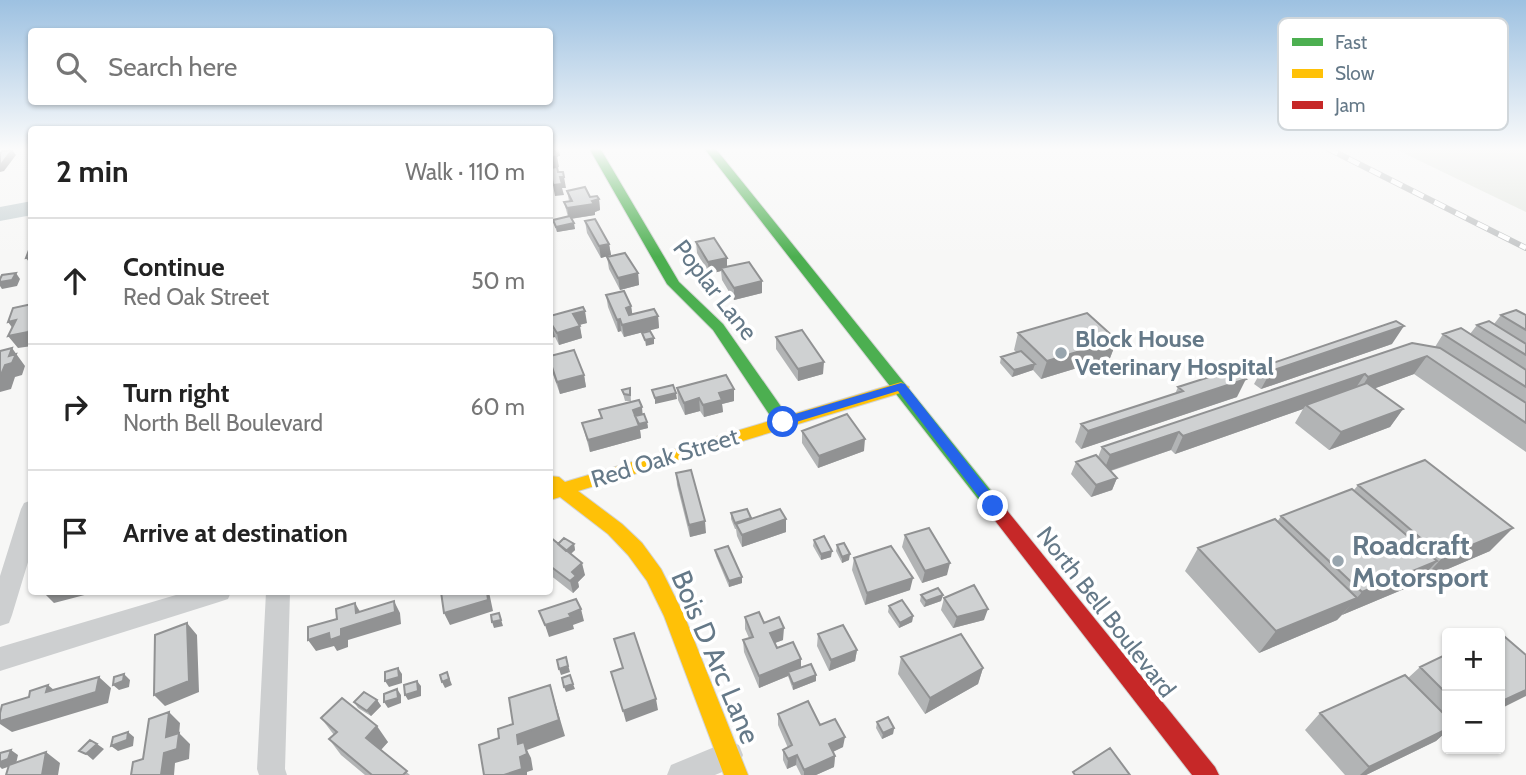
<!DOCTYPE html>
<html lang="en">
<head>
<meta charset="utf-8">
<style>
	:root { --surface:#fff; --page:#f2f2f2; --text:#222; --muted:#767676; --line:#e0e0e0 }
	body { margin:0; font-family:Cabin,sans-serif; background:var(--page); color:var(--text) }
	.controls { position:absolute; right:21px; bottom:21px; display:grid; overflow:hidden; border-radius:7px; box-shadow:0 2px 5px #0004 }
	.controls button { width:63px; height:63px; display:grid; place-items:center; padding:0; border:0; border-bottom:2px solid var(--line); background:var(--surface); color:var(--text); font:35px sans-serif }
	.stop { position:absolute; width:21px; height:21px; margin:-16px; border:5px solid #2563eb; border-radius:50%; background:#fff }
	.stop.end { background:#2563eb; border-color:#fff; box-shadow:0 2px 7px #0008 }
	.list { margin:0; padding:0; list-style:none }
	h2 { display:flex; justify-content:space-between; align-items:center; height:91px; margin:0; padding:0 28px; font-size:30px }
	h2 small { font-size:23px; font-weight:400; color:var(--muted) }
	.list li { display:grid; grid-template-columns:46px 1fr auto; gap:21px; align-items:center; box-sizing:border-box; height:126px; padding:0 28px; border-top:2px solid var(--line) }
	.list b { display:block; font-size:26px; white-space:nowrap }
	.list p { margin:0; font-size:23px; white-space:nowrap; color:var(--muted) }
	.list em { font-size:23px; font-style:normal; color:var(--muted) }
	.icon { flex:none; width:38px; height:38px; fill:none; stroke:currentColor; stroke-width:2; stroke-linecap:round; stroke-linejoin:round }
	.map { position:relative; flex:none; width:1526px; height:775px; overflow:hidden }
	.search { position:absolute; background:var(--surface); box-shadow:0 2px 5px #0004; left:28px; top:28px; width:525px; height:77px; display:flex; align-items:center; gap:18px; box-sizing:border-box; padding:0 24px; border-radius:7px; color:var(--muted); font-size:26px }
	.panel { position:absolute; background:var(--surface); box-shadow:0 2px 5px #0004; left:28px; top:126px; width:525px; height:469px; border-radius:7px }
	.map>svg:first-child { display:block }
	.green { fill:#e6e9e3 }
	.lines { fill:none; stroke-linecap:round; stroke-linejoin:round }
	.river { fill:#ccd5d7; fill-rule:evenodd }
	.fast-casing { stroke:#d3d4d4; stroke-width:2 }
	.slow-casing { stroke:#d3d4d4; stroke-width:2 }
	.jam-casing { stroke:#d3d4d4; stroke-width:2 }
	.street { fill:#cdcfd0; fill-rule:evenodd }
	.fast { fill:#4caf50; fill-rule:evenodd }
	.slow { fill:#ffc107; fill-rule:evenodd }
	.jam { fill:#c62828; fill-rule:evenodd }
	.rail-casing { stroke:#c3c5c6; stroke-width:6 }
	.rail { stroke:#fff; stroke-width:4.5; stroke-dasharray:12; stroke-linecap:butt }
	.wall { fill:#b2b4b5 }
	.shaded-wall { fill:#919293 }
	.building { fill:#cfd1d2; stroke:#919293; stroke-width:2 }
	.route { fill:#2563eb }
	.poi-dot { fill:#98a5ae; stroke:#fff; stroke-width:2.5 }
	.labels { text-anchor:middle; stroke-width:7; stroke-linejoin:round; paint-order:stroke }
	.street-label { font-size:24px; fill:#657988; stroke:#fff }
	.poi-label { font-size:24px; font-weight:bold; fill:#657988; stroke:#fff; text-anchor:start }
	.near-poi-label { font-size:28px; font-weight:bold; fill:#657988; stroke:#fff; text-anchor:start }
	.near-street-label { font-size:28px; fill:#657988; stroke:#fff }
	.key { fill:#fff; stroke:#d1d7db; stroke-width:2 }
	.key-label { font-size:19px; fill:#657988 }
</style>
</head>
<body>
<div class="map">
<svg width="1526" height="775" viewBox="0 0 1526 775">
	<rect width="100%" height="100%" fill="#f7f7f6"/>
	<path class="green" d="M1393 148H1526V212Z"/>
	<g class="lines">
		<path class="river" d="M32 201V215L0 221V207Z"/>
		<g class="fast-casing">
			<path id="fast" d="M589 148H600L679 282 723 324 789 418 791 422 789 426H777L713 330 667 284Z
				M704 148H715L1005 508 1008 513 1005 518 999 520 993 518Z"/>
		</g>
		<g class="slow-casing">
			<path id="slow" d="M901 382 909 387 907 391 578 491 622 524 642 543 661 569 684 615 748 775H724L664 616 647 581 628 555 608 534 560 497 550 500V476L559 477 565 482Z"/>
		</g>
		<g class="jam-casing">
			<path id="jam" d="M999 506 1005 508 1215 767 1219 775H1192L993 518 990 513 993 508Z"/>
		</g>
		<path class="street" d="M32 500V549L12 615 9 623 0 626V576L21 509 24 503Z
			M186 592H231L228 599 219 602 0 671V647Z
			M266 592H290L285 769 287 775H259L257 769Z
			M729 741 739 745 743 755 739 765 715 775H667L671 765Z"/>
		<use href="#fast" class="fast"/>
		<use href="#slow" class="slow"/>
		<use href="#jam" class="jam"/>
		<g class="rail-casing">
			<path id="rail" d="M1327 148 1526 248"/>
		</g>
		<use href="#rail" class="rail"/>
	</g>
	<path class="wall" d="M567 191 599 199 600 210 595 212V215L571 219 575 229 557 232 553 220 568 217 564 202 569 201Z
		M585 221 609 244 611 255 601 258 587 233Z
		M696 242 727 267 762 293 734 300 722 280 721 271 709 274 697 253Z
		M607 257 638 273 639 285 620 290 609 269Z
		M606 295 631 306 632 314 658 316 659 328 624 337 621 331 618 332 608 307Z
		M1526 314V452L1414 374 1375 388 1403 409 1390 427 1329 450 1295 423 1303 409 1175 454 1171 450 1111 471 1117 478 1112 490 1091 497 1071 474 1076 462 1098 457 1102 447 1435 347 1443 334H1470L1477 325 1494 324 1501 315H1525Z
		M550 316 587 323 579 325 582 338 559 345 555 337 550 338Z
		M1018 333 1117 340 1110 358 1041 379 1033 370 1012 377 1000 363 1001 357 1016 352 1014 350Z
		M776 337 823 374 798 381 776 349Z
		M1392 344 1261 389 1254 384 1264 366Z
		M550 356 584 375 586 387 560 394 551 369Z
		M1178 387 1237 397 1081 449 1075 442 1081 424 1175 394Z
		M630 388 631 401H625L622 390Z
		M677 388 734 401 722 404 723 412 704 417 700 411 685 415 678 400Z
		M599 410 643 414 647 422 648 428 640 430 641 438 590 452 582 423 601 418Z
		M802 431 864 451 818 468 802 443Z
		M676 473 706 533 690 537 677 485Z
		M1358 485 1490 551 1422 580 1420 579 1416 584 1342 615 1337 620 1259 653 1185 571 1198 548 1277 522 1281 516 1354 490Z
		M731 513 751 518V519H786V532L742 547 737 536 736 529H735L731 519Z
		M905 535 947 575 922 583 902 547Z
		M550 537 558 544H574L575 550 571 554 585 575 578 582 579 587 573 593 550 575Z
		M814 540 831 557 821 560 813 546Z
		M837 545 849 560 842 563 836 551Z
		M715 550 742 583 729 587 716 556Z
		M854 558 910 590 865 605 852 570Z
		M921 595H943L941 601 924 607 920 601Z
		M944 598 984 620 953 628 941 610Z
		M889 606 913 616 912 622 899 628 888 612Z
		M745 617 764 623 783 640 774 643 777 648 801 659V667L816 675V681L793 690 788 676 759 688 744 652 743 640 749 638 745 629Z
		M818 634 857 650 855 661 829 671 817 646Z
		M1447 654V731L1436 741 1366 775H1345L1305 730 1320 713 1408 678 1420 667Z
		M901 657 983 668 978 684 925 714 898 674Z
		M377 700 381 706 371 716 358 708 354 702Z
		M778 714 820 725 843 747 833 752 835 756 834 767 816 775H801L796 765 787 769 783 760V750L788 748 778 725Z
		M321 718 388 742 381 750 410 775H365L341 755 329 739 334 735Z
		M877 722 894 728 893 734 882 739 876 728Z"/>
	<path class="shaded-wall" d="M554 148H559L560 156H556Z
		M12 150 16 155 4 171 0 172V166Z
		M557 156 559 167 550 169V158Z
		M560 177H564L566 188H562L564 195 555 196 553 185Z
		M599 199 600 210 595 212V215L569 219 567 208Z
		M574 223 575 229 557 232 556 227Z
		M609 244 611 255 601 258 599 246Z
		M32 257V266L26 258Z
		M727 258V270L721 268V271L709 274 708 262Z
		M16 273 20 279 17 286 2 289 0 286V282Z
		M638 273 639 285 620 290 618 278Z
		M762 281V293L734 300V288Z
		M631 306 633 318 628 319 626 308Z
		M585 311 587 323 575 326 573 314Z
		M658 316 659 328 624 337 622 325Z
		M620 319 621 331 618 332 617 320Z
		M16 320 17 334 8 322Z
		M552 325 555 337 550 338V326Z
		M32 326V346L18 348 8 336Z
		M580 326 582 338 559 345 557 333Z
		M1404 326 1392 344 1261 389 1271 371Z
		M654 338V344L646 346 645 340Z
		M1117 340 1110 358 1041 379 1047 361Z
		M12 348 25 366 22 375 15 377 11 389 0 392V377Z
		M1427 356 1414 374 1357 395 1368 377Z
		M824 362 823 374 798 381V369Z
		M1035 364 1033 370 1012 377 1014 370Z
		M1365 374 1353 392 1306 405 1303 409 1175 454 1183 436Z
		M584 375 586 387 560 394 557 382Z
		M1246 379 1237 397 1081 449 1088 431Z
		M734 389V401L722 404 723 412 704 417 703 405 719 393Z
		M676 393 677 399 655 404V398Z
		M699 398 700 411 685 415 684 403Z
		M642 407 643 419 637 421 633 410Z
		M1403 409 1390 427 1329 450 1341 432Z
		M647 422 648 428 640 430 641 438 590 452 588 440Z
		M1179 432 1171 450 1103 473 1110 455Z
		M865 439 864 451 818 468 819 456Z
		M1117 478 1112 490 1091 497 1096 485Z
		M786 519V532L742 547V535Z
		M705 521 706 533 690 537 689 525Z
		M1513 528 1490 551 1422 580 1443 557Z
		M574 544 575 550 567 557 566 551Z
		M832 551 831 557 821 560V554Z
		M850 554 849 560 842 563V557Z
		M1437 561 1416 584 1342 615 1362 592Z
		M582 563 585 575 578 582 579 587 573 593 570 581 572 572Z
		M950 563 947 575 922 583 925 571Z
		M742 577V583L729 587V581Z
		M913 578 910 590 865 605 867 593Z
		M43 592H96L54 603Z
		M487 592H489L493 611 450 625 444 613Z
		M943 595 941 601 924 607 926 601Z
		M1357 598 1337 620 1259 653 1276 631Z
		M394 601 400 613 401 624 348 640V647L337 651 334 646 316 651 308 640 341 629 355 603 362 615Z
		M581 609 584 621 573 625 574 629 549 637 545 625Z
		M988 609 984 620 953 628 957 617Z
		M499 613 503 626 494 628 492 622Z
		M913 616 912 622 899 628 900 623Z
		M187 623 197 635 199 692 165 706 154 695Z
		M784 628 783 640 770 645V633Z
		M857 650 855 661 829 671 831 660Z
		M566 657 570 672 561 675 559 669Z
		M801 659V671L788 672V676L759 688V676Z
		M398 668 402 674V683L389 687 385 681Z
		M983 668 978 684 925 714 930 698Z
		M447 672 452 685 445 688 442 682Z
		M124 674 130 680 129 687 119 690 113 685Z
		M816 675V681L793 690V684Z
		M99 677 111 688 108 703 12 732 0 724V721L48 685 61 696Z
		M417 681 421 686V696L408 700 405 695Z
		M573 684 575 689 566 692 564 687Z
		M550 685 565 736 527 750 531 758 533 770 527 772V775H504L518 744 517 735Z
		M397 689 401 695V703L388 708 384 702Z
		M1526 690V696L1500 709V702Z
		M656 699 658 710 626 722 623 711Z
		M377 700 381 706 371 716 367 711Z
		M169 712 180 723 178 746 179 733 190 744 189 759 175 763 174 775H161Z
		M377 726 388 742 377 754 366 738Z
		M894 728 893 734 882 739 883 733Z
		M1447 729V731L1436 741 1366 775H1360L1369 767Z
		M128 732 134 737 133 746 118 751 111 746Z
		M845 737 843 747 828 754 829 744Z
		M97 744 104 749 93 760 86 754Z
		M11 750 18 755 16 764 2 769 0 767V762Z
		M46 752 60 763 58 775H42Z
		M797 755 796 765 787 769 788 759Z
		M835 756 834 767 816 775H804V770Z"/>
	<path class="building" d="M550 148H554L557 156 550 158Z
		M12 150 0 166V154L2 151Z
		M557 167 558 172H563L564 177H560L562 184 553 185 550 168Z
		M585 187 590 197 597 196 599 199 592 201 594 204 567 208 564 202 572 201 567 191Z
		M570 216 574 223 556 227 553 220Z
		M595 219 609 244 599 246 585 221Z
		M714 238 727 258 708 262 696 242Z
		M32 242V257L26 258Z
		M625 253 638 273 618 278 607 257Z
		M749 262 762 281 734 288 721 268Z
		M16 273 12 280 0 282V279L2 275Z
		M624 291 631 306 626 308 629 315 654 309 658 316 622 325 620 319 617 320 606 295Z
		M32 304V326L28 332 8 336 16 320 8 322 13 308Z
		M583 307 585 311 573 314 580 326 557 333 552 325 550 326V316Z
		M1516 310 1526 315V330L1501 315Z
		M1087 313 1117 340 1047 361 1018 333Z
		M1396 321 1404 326 1271 371 1264 366Z
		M1489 321 1526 344V355L1477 325Z
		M1461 328 1526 370V387L1443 334Z
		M802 330 824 362 798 369 776 337Z
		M650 331 654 338 645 340 642 333Z
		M1412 343 1440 348 1526 403V423L1427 356 1368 377 1365 374 1183 436 1179 432 1110 455 1102 447Z
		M12 348 9 356 16 354 12 363 5 365 0 377V351Z
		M574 350 584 375 557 382 550 361V356Z
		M1021 351 1035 364 1014 370 1001 357Z
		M1234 369 1246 379 1088 431 1081 424 1183 391 1178 387Z
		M726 375 734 389 719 393 722 400 703 405 699 398 684 403 677 388Z
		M1367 383 1403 409 1341 432 1306 405Z
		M673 385 676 393 655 398 652 390Z
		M630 388V395L624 394 622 390Z
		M639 400 642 407 633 410 639 426 588 440 582 423 602 418 599 410Z
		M644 414 647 422 639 424 635 416Z
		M847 414 865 439 819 456 802 431Z
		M1096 455 1117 478 1096 485 1076 462Z
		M1425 460 1513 528 1443 557 1358 485Z
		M691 470 705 521 689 525 676 473Z
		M1352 489 1437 561 1362 592 1281 516Z
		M747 509 751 518 735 523 731 513Z
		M780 509 786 519 742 535 736 524Z
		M1275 519 1357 598 1276 631 1198 548Z
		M929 528 950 563 925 571 905 535Z
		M824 536 832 551 821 554 814 540Z
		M550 537 582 563 572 572 576 576 570 581 550 566Z
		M564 538 574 544 566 551 558 544Z
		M844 543 850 554 842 557 837 545Z
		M728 546 742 577 729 581 715 550Z
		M891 546 913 578 867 593 854 558Z
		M974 585 988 609 957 617 944 598Z
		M938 588 943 595 926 601 921 595Z
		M441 592H487L488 600 444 613Z
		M576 599 581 609 569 614 571 617 545 625 539 611Z
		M902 600 913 616 900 623 889 606Z
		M394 601 395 612 341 629V636L330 640 329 633 308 640V627L337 619 336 609 355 603 356 613Z
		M759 612 764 623 779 617 784 628 770 633 777 648 793 642 801 659 759 676 743 640 753 637 745 617Z
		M499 613 501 620 492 622 491 615Z
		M187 623 189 681 154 695 155 635Z
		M843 625 857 650 831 660 818 634Z
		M1498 631 1526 655V690L1500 702V633H1493Z
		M634 633 656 699 623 711 611 672 623 668 614 639Z
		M961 634 983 668 930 698 901 657Z
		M1447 654V694L1420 667Z
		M566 657 568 666 559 669 557 660Z
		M811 664 816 675 793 684 788 672Z
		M398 668 399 677 385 681V672Z
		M447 672 449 679 442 682 440 675Z
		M124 674 123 681 113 685 114 677Z
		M570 675 573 684 564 687 562 678Z
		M1405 675 1447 717V729L1369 767 1320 713Z
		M99 677 96 692 0 721V713L2 705 29 697 30 691 48 685 46 692Z
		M417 681 418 691 405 695 404 685Z
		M550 685 559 720 517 735 518 744 524 742 527 754 520 757 522 769 504 775H484L479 745 499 738 498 729 513 724 509 698Z
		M397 689 398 698 384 702V694Z
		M364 692 377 700 367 711 354 702Z
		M342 698 377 726 366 738 407 771 403 775H372L329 739 337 732 321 718Z
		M808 701 820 725 835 719 845 737 829 744 835 756 804 770 797 755 788 759 783 750 792 745 778 714Z
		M169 712 166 737 179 733 177 749 164 753 161 775H131L133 762 143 759 149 719Z
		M888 717 894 728 883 733 877 722Z
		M128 732 127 740 111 746 113 737Z
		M90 740 97 744 86 754 79 751Z
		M1110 748 1130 775H1075L1073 772Z
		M11 750 8 759 0 762V753Z
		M46 752 42 775H6L9 765Z"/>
	<linearGradient id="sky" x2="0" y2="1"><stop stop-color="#9dc1e1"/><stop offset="0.58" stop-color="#fbfbfb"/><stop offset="1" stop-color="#fbfbfb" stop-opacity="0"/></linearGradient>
	<rect width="1526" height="257" fill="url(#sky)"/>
	<path class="route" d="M901 383 905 384 998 502V509H988L898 391 783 426 777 422 778 419Z"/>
	<g class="poi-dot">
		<circle cx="1061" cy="353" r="7"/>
		<circle cx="1338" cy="561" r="7"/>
	</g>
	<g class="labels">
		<g class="street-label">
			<text transform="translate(715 290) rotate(52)" y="8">Poplar Lane</text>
			<text transform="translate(665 458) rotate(-17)" y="8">Red Oak Street</text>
			<text transform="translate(1106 612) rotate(52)" y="8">North Bell Boulevard</text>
		</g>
		<g class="poi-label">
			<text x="1075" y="347">Block House<tspan x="1075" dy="28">Veterinary Hospital</tspan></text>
		</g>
		<g class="near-poi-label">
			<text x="1352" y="555">Roadcraft<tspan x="1352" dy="32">Motorsport</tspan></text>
		</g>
		<g class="near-street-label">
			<text transform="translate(716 657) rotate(67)" y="10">Bois D Arc Lane</text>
		</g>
	</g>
	<rect x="1278" y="18" width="230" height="112" rx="10" class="key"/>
	<rect x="1292" y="38" width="31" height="8" fill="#4caf50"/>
	<rect x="1292" y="69" width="31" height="9" fill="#ffc107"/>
	<rect x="1292" y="101" width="31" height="8" fill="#c62828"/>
	<g class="key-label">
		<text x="1335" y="49">Fast</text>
		<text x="1335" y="80">Slow</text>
		<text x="1335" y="112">Jam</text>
	</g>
</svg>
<div class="controls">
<button>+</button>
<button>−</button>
</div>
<div class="stop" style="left:783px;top:422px"></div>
<div class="stop end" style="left:993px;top:506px"></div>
<div class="search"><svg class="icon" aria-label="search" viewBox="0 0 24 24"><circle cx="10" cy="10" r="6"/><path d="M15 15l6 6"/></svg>Search here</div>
<section class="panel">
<h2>2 min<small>Walk · 110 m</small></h2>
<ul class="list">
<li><svg class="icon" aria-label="ahead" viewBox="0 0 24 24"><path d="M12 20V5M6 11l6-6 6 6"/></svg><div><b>Continue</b><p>Red Oak Street</p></div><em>50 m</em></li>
<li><svg class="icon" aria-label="right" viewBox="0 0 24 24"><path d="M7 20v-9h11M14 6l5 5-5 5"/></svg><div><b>Turn right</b><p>North Bell Boulevard</p></div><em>60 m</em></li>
<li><svg class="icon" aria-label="arrive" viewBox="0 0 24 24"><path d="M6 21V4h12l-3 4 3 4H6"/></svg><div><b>Arrive at destination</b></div></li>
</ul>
</section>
</div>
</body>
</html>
